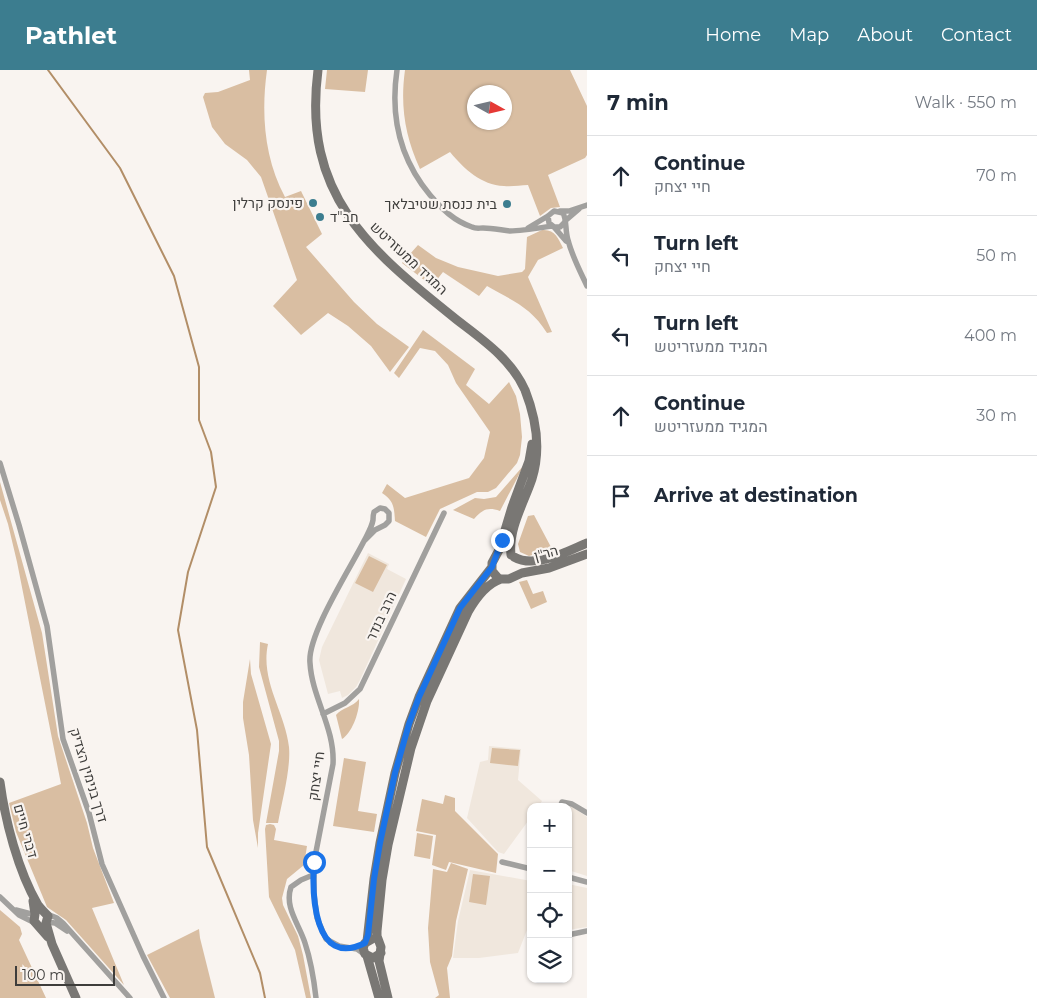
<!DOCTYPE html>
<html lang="en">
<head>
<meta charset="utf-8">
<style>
	:root { --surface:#fff; --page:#f6f6f7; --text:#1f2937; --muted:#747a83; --line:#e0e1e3; --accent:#3c7d8f }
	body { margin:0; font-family:Montserrat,Heebo,sans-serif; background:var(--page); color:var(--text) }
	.controls { position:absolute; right:15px; bottom:15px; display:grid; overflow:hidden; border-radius:10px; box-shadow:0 1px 4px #0004 }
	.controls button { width:45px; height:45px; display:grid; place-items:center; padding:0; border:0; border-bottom:1px solid var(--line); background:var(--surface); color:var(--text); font:25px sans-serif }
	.compass { position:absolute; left:467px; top:15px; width:45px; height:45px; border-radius:50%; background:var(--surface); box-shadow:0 1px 4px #0004; rotate:98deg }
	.scale { position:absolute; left:15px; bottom:12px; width:100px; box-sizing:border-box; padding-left:5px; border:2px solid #3e3d3b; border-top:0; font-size:14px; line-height:18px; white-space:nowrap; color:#3e3d3b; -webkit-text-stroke:4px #f9f4f0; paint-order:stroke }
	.stop { position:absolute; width:15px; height:15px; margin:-11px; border:4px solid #1a73e8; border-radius:50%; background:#fff }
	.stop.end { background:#1a73e8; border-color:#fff; box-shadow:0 1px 5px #0008 }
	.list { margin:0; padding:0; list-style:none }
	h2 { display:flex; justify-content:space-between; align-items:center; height:65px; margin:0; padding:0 20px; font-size:21px }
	h2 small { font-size:16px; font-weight:400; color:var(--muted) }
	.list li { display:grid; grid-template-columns:32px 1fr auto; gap:15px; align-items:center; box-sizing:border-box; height:80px; padding:0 20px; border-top:1px solid var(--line) }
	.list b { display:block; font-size:19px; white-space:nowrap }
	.list p { margin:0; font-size:16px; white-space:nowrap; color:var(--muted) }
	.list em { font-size:16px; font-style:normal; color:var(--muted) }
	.icon { flex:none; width:28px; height:28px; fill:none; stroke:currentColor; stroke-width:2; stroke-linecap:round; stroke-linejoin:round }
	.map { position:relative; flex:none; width:587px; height:928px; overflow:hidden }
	header { display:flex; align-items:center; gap:30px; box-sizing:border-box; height:70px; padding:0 25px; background:var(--accent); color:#fff }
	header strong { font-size:24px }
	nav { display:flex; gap:28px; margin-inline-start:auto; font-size:18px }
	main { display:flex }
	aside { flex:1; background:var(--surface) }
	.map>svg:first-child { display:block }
	.built { fill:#f0e7dd }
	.green { fill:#d9bea2; fill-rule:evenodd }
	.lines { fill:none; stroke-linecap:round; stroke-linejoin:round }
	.stream { stroke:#b28e67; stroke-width:2 }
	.street { stroke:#a1a09e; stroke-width:5.5 }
	.secondary { stroke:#797774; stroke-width:9 }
	.route { stroke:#1a73e8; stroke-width:6 }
	.poi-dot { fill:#3c7d8f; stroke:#f9f4f0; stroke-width:2 }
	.labels { text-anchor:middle; stroke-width:4.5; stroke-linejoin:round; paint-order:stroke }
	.poi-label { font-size:14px; fill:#3e3d3b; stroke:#f9f4f0; text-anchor:end }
	.street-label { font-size:14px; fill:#3e3d3b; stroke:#f9f4f0 }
</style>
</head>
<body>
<header>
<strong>Pathlet</strong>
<nav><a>Home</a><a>Map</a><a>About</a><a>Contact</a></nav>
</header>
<main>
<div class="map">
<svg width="587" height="928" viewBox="0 0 587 928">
	<rect width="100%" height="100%" fill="#f9f4f0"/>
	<path class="built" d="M368 483 389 494 387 499 406 509 360 610 356 617 348 625 342 628 340 621 328 624 319 590 322 577Z
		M489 676 521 679 518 710 542 731 538 737H531V747L504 784 498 782 467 748 480 692 488 690Z
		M568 737H573L587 747V806L568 800Z
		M470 800 531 811V839L527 860 518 883 479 888H453L458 851Z
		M568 814 587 818V857L568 860Z"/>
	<path class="green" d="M249 0H267C261 43 264 88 285 127L301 121 322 164 306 177 354 232 377 254 409 277 390 302 371 276 348 256 328 243 301 265 273 236 297 210 261 107 247 90 225 74 212 57 203 27 205 23 218 22 250 10Z
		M327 0H368L365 22 325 19Z
		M405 0H570L587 36V85L585 88 548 105 560 137 551 138 540 146 528 115C520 115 512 117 504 116 481 115 464 99 450 82L420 99C405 66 400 36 405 0ZM474 22H504V52H474Z
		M542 160C555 159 558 168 563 178L538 190 528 207 552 262 547 263C531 237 513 231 487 216L479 226 443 202 432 216 402 193 418 175 436 188 458 197 498 206 522 202 525 199 527 167Z
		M423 260 475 299 466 315 489 334 509 312 516 326 520 344 522 367 520 385 517 393 496 418 488 422H477L440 439 426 467 395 451C394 437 394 431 382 423L387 414 405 428 469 408 484 388 490 362 456 313 448 295 435 281 420 278 399 308 394 303Z
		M524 395 500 441C488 437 483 439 474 449L453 440 475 428 484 429 496 427Z
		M0 412 42 563 58 666 87 753 93 778 114 833 92 838 124 915 66 850 47 837 16 762 9 733 61 714 17 492 8 454 0 430Z
		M534 445 552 479 529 486 520 482 518 474 528 446Z
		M369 486 387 495 373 522 355 513Z
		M527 510 533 524 543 521 547 532 531 539 519 512Z
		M260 572 268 574C260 611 285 642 289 677 291 698 282 731 278 753H266L279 681V671L259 597Z
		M250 589 251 604 271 674 258 763V778L253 750 249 685 243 648V632Z
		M359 629C360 641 352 663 342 669L336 645C341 638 353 637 359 629Z
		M492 678 520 680 518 696 490 693Z
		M344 688 366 692 358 741 377 744 374 762 333 756Z
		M445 725 455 728V741L498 784 496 803 449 792 446 800 432 795 436 765 416 761 422 729 443 734Z
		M270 754 274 755 276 759 274 770 307 776 304 795 287 809 282 828 283 835 298 866 303 885 311 928H306L295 880 269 827 265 759 266 755Z
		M417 763 433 766 430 789 414 786Z
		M451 793 468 799 456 851 452 886 447 898 450 928H435L439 925 430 892 428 858 433 799 447 802Z
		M473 804 490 806 486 835 469 832Z
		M0 840 20 857 22 864 19 870 46 928H0Z
		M199 859 200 868 215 928H170L147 885Z"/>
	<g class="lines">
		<path class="stream" d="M48 0 120 98 174 206 199 297V350L211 382 216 417 188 502 178 560 197 660 207 777 260 903 265 928"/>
		<path class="street" d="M397 0C390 47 400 89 430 125 442 139 454 151 472 157 476 159 479 158 483 158 492 158 501 160 510 161 522 161 539 158 552 156
			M560 141H569L587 135
			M548 146 549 153 554 157H560L564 153
			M565 151 579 139
			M554 157 566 171
			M528 158 548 146 554 141 563 143C567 150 565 161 568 170 572 186 580 201 587 216
			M0 393 19 455 47 556 63 669 89 743 102 794 143 886 164 928
			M364 471 375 460 385 455 389 451V443L385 439 380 438 374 442C373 445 373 447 373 450 372 457 367 465 364 471 350 499 307 565 310 593 312 628 335 658 333 694L314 792V824L317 848 326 869 339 876 357 879 364 884
			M323 644 345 633 360 619 444 443
			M560 737 562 732 572 734 587 743
			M502 792 531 799
			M313 805 301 810 291 817C284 837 299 854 305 873 311 891 314 910 316 928
			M568 807 587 812
			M0 827 19 845 35 853
			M16 840 35 845
			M47 844 57 848 63 853 130 928
			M47 852 55 853 67 861
			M568 865 587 861"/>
		<path class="secondary" d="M318 0C302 125 368 179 457 250 483 270 511 289 525 320 536 348 541 380 532 409 524 433 508 459 511 485
			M532 374 529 391 512 437 499 480 492 493V501L498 508 501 509H509L522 503 549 498 587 484
			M514 487C535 499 566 482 587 473
			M0 712C5 750 18 801 38 835 41 839 44 842 48 846L46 853 52 874 76 928
			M33 831 35 844 34 851 48 867
			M372 869 365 873 363 878 365 884 373 888 381 883
			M367 871 374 809 380 773 395 703 409 654 419 627 460 538 492 497
			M367 886 379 928
			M388 928 379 891 381 877 377 866V861L382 810 388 775 411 678 427 631 468 542C476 528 486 514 501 509"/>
	</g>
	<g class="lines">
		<path class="route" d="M314 792C312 823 313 899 365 873L368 865 374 809 380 773 395 703 409 654 419 627 460 538 492 497 502 470"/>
	</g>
	<g class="poi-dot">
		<circle cx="313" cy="133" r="5"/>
		<circle cx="507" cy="134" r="5"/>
		<circle cx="320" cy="147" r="5"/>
	</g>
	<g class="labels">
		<g class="poi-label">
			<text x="303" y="138">פינסק קרלין</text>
			<text x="497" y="139">בית כנסת שטיבלאך</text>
			<text x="330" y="152" text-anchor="start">חב"ד</text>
		</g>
		<g class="street-label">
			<text transform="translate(409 188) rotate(43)" y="5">המגיד ממעזריטש</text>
			<text transform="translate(546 483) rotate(-15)" y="5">הר"ן</text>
			<text transform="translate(381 546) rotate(-65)" y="5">הרב בנדר</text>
			<text transform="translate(89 705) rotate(73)" y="5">דרך בנימין הצדיק</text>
			<text transform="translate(316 706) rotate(-82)" y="5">חיי יצחק</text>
			<text transform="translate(26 761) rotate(74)" y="5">דברי חיים</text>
		</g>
	</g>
</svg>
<div class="controls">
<button>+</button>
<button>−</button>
<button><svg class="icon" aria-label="locate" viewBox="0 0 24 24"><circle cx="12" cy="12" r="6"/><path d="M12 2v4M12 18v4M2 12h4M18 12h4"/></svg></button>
<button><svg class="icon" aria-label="layers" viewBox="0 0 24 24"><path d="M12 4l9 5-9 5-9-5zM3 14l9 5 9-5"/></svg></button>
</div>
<svg class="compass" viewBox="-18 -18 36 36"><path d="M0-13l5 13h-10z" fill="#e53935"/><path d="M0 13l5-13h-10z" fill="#747a83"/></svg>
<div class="scale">100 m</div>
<div class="stop" style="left:314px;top:792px"></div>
<div class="stop end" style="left:502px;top:470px"></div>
</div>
<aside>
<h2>7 min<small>Walk · 550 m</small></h2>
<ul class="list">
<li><svg class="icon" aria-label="ahead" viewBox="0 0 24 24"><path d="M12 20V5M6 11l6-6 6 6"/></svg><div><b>Continue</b><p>חיי יצחק</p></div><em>70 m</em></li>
<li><svg class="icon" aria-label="left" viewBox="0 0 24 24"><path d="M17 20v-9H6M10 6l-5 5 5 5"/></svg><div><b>Turn left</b><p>חיי יצחק</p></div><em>50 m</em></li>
<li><svg class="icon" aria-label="left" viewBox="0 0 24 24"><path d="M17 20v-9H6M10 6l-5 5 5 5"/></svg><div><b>Turn left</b><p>המגיד ממעזריטש</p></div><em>400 m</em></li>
<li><svg class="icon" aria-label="ahead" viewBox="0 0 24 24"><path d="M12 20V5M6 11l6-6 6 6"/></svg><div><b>Continue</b><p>המגיד ממעזריטש</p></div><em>30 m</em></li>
<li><svg class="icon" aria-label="arrive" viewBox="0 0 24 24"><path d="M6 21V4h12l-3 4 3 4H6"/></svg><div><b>Arrive at destination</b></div></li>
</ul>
</aside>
</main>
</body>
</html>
